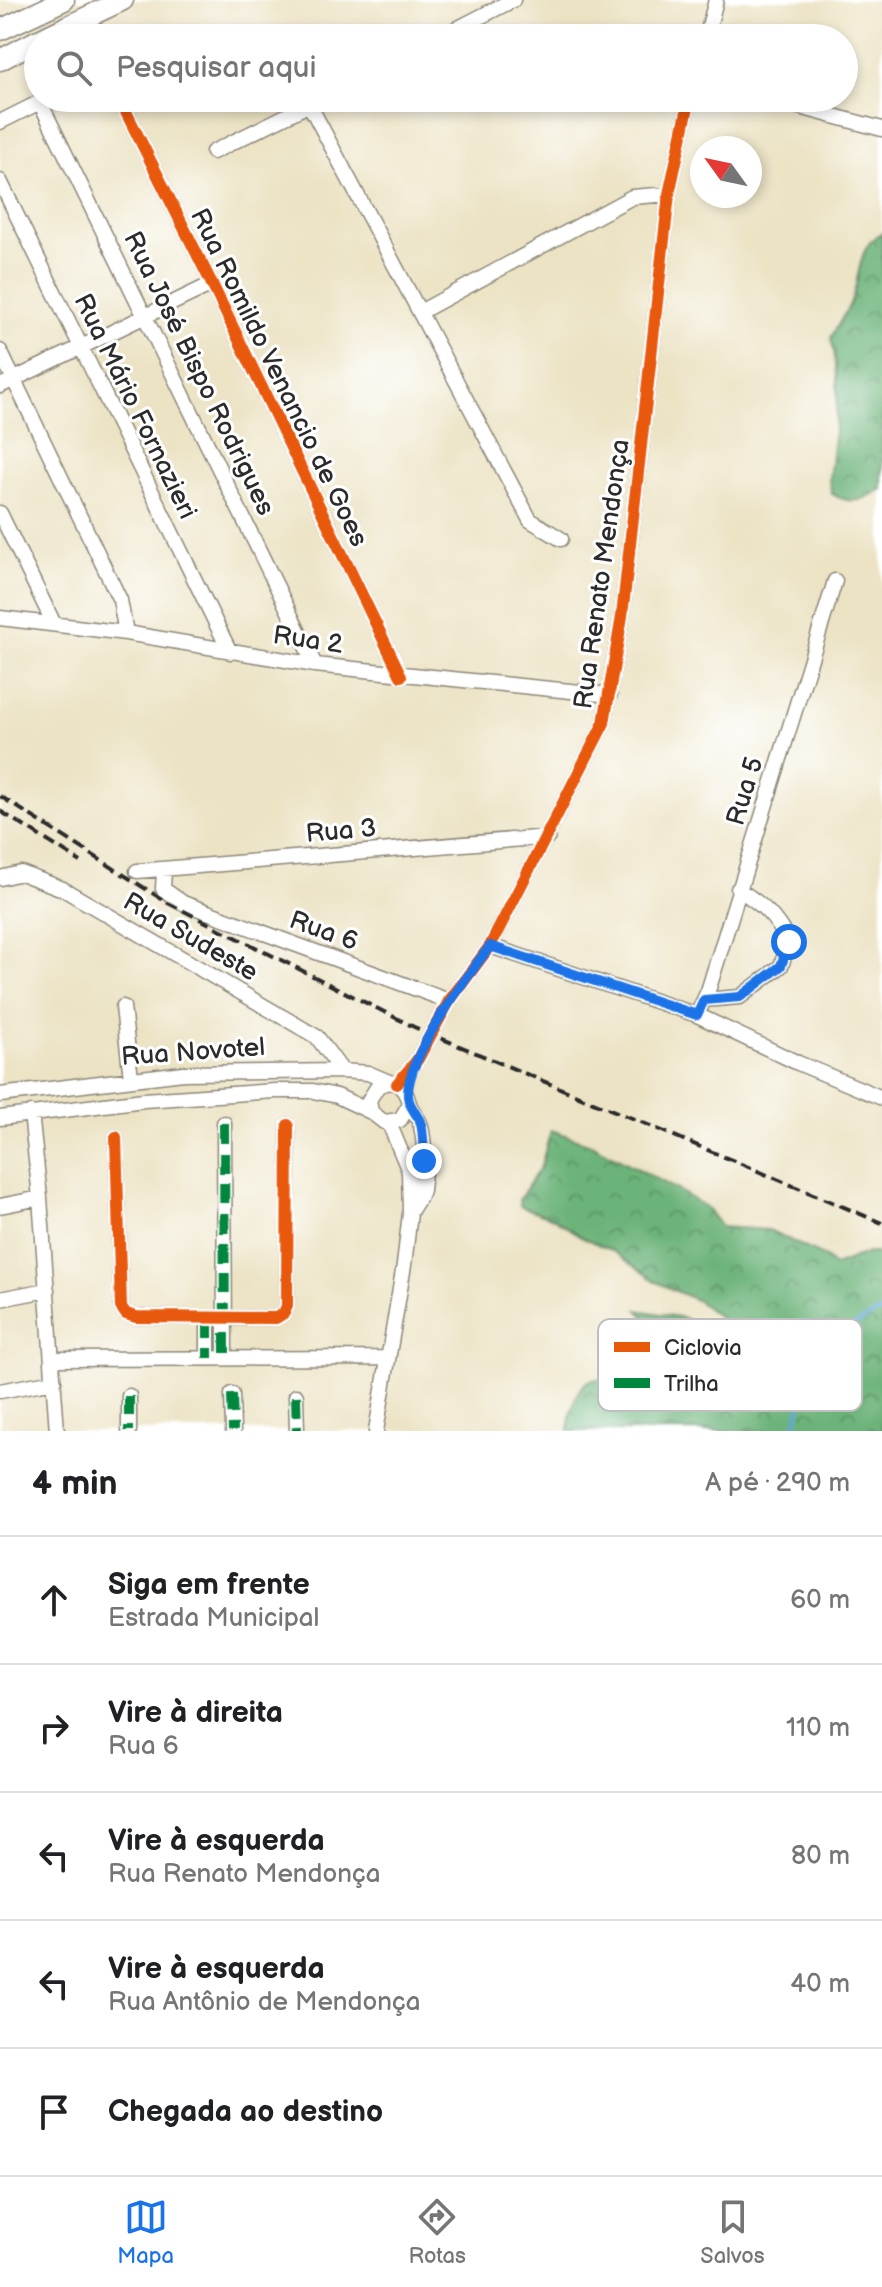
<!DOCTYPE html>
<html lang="pt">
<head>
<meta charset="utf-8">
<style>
	:root { --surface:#fff; --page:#f6f6f6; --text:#202124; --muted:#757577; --line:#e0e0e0; --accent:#1a73e8 }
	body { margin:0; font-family:"Balsamiq Sans",sans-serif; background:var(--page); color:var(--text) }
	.compass { position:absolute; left:690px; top:136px; width:72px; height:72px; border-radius:50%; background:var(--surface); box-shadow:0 4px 12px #0003; rotate:303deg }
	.stop { position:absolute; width:24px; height:24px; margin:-18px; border:6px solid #1a73e8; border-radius:50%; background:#fff }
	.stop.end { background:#1a73e8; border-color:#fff; box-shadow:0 2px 8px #0008 }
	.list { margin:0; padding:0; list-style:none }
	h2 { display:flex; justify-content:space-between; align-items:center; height:104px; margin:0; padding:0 32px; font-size:34px }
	h2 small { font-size:26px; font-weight:400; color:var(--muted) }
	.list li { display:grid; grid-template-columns:52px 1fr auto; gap:24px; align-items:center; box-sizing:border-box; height:128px; padding:0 32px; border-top:2px solid var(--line) }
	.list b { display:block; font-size:30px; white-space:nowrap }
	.list p { margin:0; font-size:26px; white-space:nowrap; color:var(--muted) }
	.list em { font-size:26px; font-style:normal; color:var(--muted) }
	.icon { flex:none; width:44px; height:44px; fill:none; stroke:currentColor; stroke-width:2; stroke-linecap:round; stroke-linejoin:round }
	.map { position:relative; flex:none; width:882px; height:1431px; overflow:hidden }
	.search { position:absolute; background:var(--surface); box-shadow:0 4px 12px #0003; left:24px; right:24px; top:24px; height:88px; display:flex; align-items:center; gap:20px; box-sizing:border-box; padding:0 28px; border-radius:44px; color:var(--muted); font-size:30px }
	.sheet { height:744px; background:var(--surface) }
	nav { display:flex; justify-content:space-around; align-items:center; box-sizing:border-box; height:112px; border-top:2px solid var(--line); background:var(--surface); font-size:22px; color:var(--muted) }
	nav a { display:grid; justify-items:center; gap:4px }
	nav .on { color:var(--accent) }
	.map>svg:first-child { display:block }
	.forest { fill:url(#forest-crowns); stroke:#4c6f52; stroke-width:2 }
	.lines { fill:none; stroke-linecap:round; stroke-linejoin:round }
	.stream { stroke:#62a8d8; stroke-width:4 }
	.minor-casing { stroke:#8c8778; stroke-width:17 }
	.highway-casing { stroke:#8c8778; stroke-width:23 }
	.minor { stroke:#fff; stroke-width:14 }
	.highway { stroke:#fff; stroke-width:20 }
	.rail { stroke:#2b2b2b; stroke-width:4; stroke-dasharray:12 6; stroke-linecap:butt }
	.quiet { stroke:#00873e; stroke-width:10; stroke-dasharray:20 10; stroke-linecap:butt }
	.cycleway-casing { stroke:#fff; stroke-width:17 }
	.cycleway { stroke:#e8590c; stroke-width:12 }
	.route { stroke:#1a73e8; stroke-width:10 }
	.labels { text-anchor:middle; stroke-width:6; stroke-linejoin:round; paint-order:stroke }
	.street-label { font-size:26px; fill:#2b2b2b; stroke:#fff }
	.key { fill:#fff; stroke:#bfbfbf; stroke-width:2 }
	.key-label { font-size:22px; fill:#2b2b2b }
</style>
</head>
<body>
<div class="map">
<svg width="882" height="1431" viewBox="0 0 882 1431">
	<defs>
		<pattern id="forest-crowns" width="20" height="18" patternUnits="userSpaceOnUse" patternTransform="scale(2)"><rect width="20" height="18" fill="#6cb379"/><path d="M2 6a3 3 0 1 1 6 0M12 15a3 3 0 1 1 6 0" fill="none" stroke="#599263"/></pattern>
	</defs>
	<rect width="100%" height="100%" fill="#fff"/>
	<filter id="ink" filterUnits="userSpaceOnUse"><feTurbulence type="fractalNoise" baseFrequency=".0125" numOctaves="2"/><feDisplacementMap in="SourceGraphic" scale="16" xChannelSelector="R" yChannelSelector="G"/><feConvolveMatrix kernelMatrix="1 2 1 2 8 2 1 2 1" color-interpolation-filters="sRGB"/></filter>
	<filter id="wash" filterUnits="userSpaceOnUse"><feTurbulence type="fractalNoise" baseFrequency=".006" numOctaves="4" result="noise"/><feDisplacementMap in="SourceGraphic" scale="32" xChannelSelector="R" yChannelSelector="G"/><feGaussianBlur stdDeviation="1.8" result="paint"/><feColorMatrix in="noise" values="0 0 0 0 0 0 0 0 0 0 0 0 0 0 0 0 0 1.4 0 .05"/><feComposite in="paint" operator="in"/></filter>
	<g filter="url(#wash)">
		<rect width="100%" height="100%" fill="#ece3c4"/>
		<path class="forest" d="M882 233V489C864 500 852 506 832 494L829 480C834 431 844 386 831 338 837 325 847 312 852 299 860 278 858 243 882 233Z
			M551 1130 593 1145 676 1189 706 1207 721 1227 769 1230 823 1256 834 1266 868 1253H882V1431H569C568 1418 577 1384 591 1380 602 1377 618 1384 629 1384 647 1384 669 1378 686 1374 686 1354 652 1325 638 1310L684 1318 725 1340 739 1343 742 1338 737 1331 698 1301 656 1282 613 1251 584 1238 551 1217 520 1206 519 1200 541 1166Z"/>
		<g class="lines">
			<path class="stream" d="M793 1431C814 1365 814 1341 882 1311"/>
		</g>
	</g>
	<g filter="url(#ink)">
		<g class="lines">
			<g class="minor-casing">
				<path id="minor" d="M439 38 513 0
					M706 38 716 0
					M119 98 212 284 401 676
					M766 98 882 129
					M40 102 315 665
					M309 104 530 520 561 539
					M0 122 46 99
					M213 152 322 98
					M0 181 230 652
					M420 312 632 197 669 194
					M0 351 120 600 126 633
					M0 386 212 284
					M0 513 54 624
					M0 618 126 633 315 665 610 695
					M164 869 163 889 183 903 449 1001
					M137 871 548 837
					M0 878 21 873 63 889 317 1037 342 1071
					M490 946 697 1015 798 1063 882 1098
					M704 1000 740 997 781 966 789 942C774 915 764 906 738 889
					M123 1007 131 1078
					M697 1015 708 991 835 581
					M397 1084 418 1059 449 1001 490 946 604 723 622 616 669 194 690 98
					M0 1095 183 1073 342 1071 368 1073 389 1082
					M409 1105 400 1120 384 1122 371 1112 369 1100 378 1086C395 1077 405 1087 409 1103 411 1111 419 1118 421 1126 425 1145 425 1170 422 1190 420 1198 414 1205 410 1212
					M31 1113 40 1198 57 1431
					M0 1118 144 1100 275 1091H313L337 1096 371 1112
					M224 1123 225 1358
					M116 1137 121 1307 126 1314 136 1317 276 1318 284 1313 287 1306 288 1125
					M0 1206 40 1198
					M0 1299 47 1290
					M208 1318V1358
					M52 1359 388 1358
					M0 1391 54 1381
					M232 1394 233 1431
					M129 1396V1431
					M296 1396 297 1431
					M376 1431 404 1265 410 1213 409 1171 389 1123"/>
			</g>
			<g class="highway-casing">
				<path id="highway" d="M0 30 64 0
					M43 38 123 0
					M0 60 38 40"/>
			</g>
			<use href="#minor" class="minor"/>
			<use href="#highway" class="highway"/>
			<path class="rail" d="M0 796 168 903 414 1027 882 1223
				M0 811 81 862"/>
			<path class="quiet" d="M224 1123 225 1358
				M208 1318V1358
				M232 1394 233 1431
				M129 1396V1431
				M296 1396 297 1431"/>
			<g class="cycleway-casing">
				<path id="cycleway" d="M119 98 212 284 401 676
					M397 1084 418 1059 449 1001 490 946 604 723 622 616 669 194 690 98
					M116 1137 121 1307 126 1314 136 1317 276 1318 284 1313 287 1306 288 1125"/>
			</g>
			<use href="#cycleway" class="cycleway"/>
		</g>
	</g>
	<g class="lines" filter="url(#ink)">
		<path class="route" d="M424 1161C423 1150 424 1135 421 1124 418 1114 409 1108 408 1096 406 1057 466 978 490 946L697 1015 704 1000 740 997 781 966 789 942"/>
	</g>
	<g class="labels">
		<g class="street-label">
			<text transform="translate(200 373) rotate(64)" y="9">Rua José Bispo Rodrigues</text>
			<text transform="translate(280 377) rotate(64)" y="9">Rua Romildo Venancio de Goes</text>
			<text transform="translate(136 406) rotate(64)" y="9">Rua Mário Fornazieri</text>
			<text transform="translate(601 574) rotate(-82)" y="9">Rua Renato Mendonça</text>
			<text transform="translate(308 639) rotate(8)" y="9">Rua 2</text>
			<text transform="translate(744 791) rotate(-73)" y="9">Rua 5</text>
			<text transform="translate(341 830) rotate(-5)" y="9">Rua 3</text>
			<text transform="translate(324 930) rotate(20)" y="9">Rua 6</text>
			<text transform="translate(191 936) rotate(30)" y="9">Rua Sudeste</text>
			<text transform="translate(193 1051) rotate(-4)" y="9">Rua Novotel</text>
		</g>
	</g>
	<rect x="598" y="1319" width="264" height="92" rx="12" class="key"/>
	<rect x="614" y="1342" width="36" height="10" fill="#e8590c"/>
	<rect x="614" y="1378" width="36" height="10" fill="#00873e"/>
	<g class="key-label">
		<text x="664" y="1355">Ciclovia</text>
		<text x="664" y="1391">Trilha</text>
	</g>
</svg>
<svg class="compass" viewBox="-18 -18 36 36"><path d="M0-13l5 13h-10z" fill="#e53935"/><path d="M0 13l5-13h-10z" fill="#757577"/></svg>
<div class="stop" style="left:789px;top:942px"></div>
<div class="stop end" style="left:424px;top:1161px"></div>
<div class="search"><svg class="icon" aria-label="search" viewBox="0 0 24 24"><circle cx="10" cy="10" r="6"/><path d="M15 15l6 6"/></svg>Pesquisar aqui</div>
</div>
<section class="sheet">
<h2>4 min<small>A pé · 290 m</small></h2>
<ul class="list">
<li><svg class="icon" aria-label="ahead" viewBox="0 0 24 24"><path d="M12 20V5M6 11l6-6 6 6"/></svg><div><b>Siga em frente</b><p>Estrada Municipal</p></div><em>60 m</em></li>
<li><svg class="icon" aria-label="right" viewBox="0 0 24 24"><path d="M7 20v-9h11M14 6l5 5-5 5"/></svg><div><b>Vire à direita</b><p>Rua 6</p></div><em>110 m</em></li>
<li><svg class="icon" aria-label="left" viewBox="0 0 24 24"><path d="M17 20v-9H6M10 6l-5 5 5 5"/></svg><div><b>Vire à esquerda</b><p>Rua Renato Mendonça</p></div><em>80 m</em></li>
<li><svg class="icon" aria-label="left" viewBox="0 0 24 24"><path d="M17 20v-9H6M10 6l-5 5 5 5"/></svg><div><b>Vire à esquerda</b><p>Rua Antônio de Mendonça</p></div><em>40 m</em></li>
<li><svg class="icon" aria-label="arrive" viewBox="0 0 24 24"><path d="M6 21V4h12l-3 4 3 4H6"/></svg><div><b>Chegada ao destino</b></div></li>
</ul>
</section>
<nav>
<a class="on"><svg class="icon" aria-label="map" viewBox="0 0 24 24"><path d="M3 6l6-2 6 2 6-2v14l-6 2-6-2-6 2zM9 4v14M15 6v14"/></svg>Mapa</a>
<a><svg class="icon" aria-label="directions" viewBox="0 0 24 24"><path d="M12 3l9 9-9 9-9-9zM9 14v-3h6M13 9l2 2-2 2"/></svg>Rotas</a>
<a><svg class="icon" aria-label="saved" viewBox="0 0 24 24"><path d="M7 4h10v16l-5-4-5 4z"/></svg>Salvos</a>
</nav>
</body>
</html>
